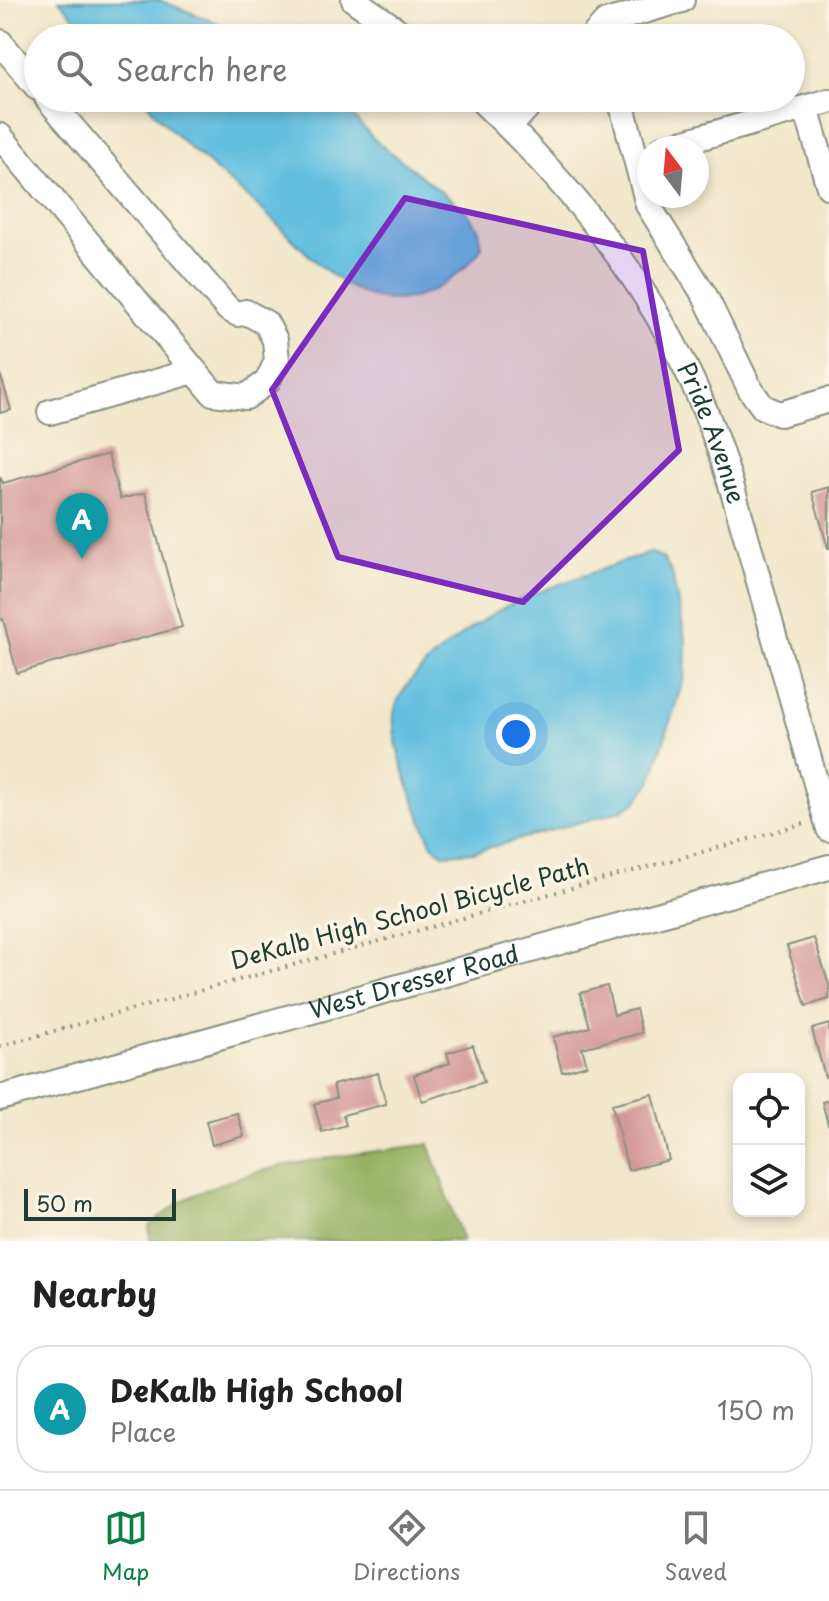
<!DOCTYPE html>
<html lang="en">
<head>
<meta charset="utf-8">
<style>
	:root { --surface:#fff; --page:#f2f2f2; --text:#222; --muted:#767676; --line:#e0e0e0; --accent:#0b8043 }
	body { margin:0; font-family:"Playpen Sans",sans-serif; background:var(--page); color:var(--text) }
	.controls { position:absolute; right:24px; bottom:24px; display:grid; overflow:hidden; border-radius:16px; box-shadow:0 4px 12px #0003 }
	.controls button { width:72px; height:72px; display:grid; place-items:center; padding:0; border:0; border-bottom:2px solid var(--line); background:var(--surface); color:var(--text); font:40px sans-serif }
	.compass { position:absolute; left:637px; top:136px; width:72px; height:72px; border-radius:50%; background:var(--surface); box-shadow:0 4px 12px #0003; rotate:344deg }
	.scale { position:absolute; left:24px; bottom:20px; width:152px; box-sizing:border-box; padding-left:8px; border:4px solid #1f3d34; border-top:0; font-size:22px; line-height:28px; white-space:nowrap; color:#1f3d34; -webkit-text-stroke:6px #fcf5e5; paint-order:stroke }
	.you { position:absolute; left:516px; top:734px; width:28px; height:28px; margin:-20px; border:6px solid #fff; border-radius:50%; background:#1a73e8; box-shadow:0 0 0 12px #1a73e833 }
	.badge { display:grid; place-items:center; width:52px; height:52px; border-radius:50%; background:var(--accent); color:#fff; font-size:26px; font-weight:700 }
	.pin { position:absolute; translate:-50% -66px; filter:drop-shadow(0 2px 4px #0008) }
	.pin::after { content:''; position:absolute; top:42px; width:28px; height:24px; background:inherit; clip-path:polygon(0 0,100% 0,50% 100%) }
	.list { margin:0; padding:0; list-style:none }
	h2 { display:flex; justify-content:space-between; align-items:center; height:104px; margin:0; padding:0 32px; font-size:34px }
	h2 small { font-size:26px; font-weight:400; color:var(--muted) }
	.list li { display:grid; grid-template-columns:52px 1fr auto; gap:24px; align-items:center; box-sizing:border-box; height:128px; margin:0 16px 16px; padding:0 16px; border:2px solid var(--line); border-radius:32px }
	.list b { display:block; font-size:30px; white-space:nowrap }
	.list p { margin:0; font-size:26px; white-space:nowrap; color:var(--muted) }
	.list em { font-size:26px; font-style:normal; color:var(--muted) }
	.icon { flex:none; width:44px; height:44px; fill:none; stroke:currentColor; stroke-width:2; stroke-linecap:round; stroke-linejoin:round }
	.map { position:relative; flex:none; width:829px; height:1241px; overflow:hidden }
	.search { position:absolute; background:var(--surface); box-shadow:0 4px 12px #0003; left:24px; right:24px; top:24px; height:88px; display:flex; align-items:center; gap:20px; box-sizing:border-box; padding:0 28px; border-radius:44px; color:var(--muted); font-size:30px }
	.sheet { height:248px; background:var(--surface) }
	nav { display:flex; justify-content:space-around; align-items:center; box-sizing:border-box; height:112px; border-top:2px solid var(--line); background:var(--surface); font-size:22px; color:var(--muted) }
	nav a { display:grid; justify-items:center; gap:4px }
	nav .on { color:var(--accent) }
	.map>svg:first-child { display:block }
	.forest { fill:#95b061; stroke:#5a764a; stroke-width:2 }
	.water { fill:#62bfe0; stroke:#407e8a; stroke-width:2 }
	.building { fill:#d39997 }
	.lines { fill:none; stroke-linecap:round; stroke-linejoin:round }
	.minor-casing { stroke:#889280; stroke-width:28 }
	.path { stroke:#889280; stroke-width:4; stroke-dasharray:2 6; stroke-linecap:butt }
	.minor { stroke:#fff; stroke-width:24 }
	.marked { fill:#7b2cbf; fill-opacity:0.2; stroke:#7b2cbf; stroke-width:6; stroke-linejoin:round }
	.labels { text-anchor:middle; stroke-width:7; stroke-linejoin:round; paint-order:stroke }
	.street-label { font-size:24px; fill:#1f3d34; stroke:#fcf5e5 }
</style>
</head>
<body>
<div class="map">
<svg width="829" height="1241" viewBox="0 0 829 1241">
	<rect width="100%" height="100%" fill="#fcf5e5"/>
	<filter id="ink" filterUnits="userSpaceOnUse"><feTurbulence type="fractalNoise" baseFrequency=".0125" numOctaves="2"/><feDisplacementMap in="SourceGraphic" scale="16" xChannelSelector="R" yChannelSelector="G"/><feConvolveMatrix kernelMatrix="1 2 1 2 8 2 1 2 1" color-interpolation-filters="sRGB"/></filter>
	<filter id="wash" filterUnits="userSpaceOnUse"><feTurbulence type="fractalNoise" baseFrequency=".006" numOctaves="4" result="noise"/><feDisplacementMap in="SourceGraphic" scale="32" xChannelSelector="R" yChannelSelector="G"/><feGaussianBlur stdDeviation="1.8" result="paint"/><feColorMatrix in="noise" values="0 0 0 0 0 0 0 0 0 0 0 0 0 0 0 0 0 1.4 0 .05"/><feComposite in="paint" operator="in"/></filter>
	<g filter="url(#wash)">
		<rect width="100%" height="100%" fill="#f1e7cb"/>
		<path class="forest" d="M429 1144 463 1241H150L149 1226C160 1217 172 1207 184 1200 257 1161 348 1156 429 1144Z"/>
		<path class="water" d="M59 0H159L255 38H93Z
			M143 98H336L374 139 467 212 479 230 482 247C470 265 456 277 437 288 363 331 308 250 259 207 219 171 175 141 143 98Z
			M650 552 663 558 672 573 686 642 685 675 651 782 636 802 620 811 474 852 443 854 432 845C419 814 391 748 394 715 397 675 482 617 517 601 560 582 606 569 650 552Z"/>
		<g id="blocks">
			<path class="building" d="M0 373 11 410 0 413Z
				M108 454 120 499 145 493 182 627 17 673 3 619 0 620V477L3 483Z
				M829 487V548H828L812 492Z
				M814 938 829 985V999L806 1006 787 946Z
				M607 986 614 1015 636 1009 642 1033 582 1048 587 1065 562 1072 553 1037 590 1027 580 993Z
				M829 1024V1076L825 1077 812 1029Z
				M473 1045 484 1082 422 1101 414 1075 450 1063 447 1053Z
				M378 1073 386 1104 343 1115 346 1125 322 1132 314 1104 336 1098 333 1085Z
				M653 1094 669 1160 628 1170 612 1104Z
				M829 1100V1124H828L822 1102Z
				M237 1113 244 1136 212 1145 206 1121Z"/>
		</g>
	</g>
	<g filter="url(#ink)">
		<use href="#blocks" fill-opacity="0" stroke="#889280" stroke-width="2"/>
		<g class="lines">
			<g class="minor-casing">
				<g id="minor">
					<path d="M354 0 408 38"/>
					<path d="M591 38 606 22 682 0"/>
					<path d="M0 42 38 88"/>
					<path id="s1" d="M479 98C568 182 648 281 698 394 724 453 740 516 758 578 781 662 805 746 829 829"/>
					<path d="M620 98 648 205 705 296 750 389 763 407 780 414 829 400"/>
					<path d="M806 108 829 187"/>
					<path d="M509 127 536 98"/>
					<path d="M0 136 213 393 246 397 267 382 277 361 275 340 266 323 246 312 238 314 228 309 47 98"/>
					<path d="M663 148 829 101"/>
					<path d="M50 412 194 371"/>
					<path id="s2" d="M0 1098 829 867"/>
				</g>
			</g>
			<path class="path" d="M0 1046 807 823"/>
			<use href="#minor" class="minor"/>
		</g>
	</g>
	<path class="marked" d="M405 198 643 251 679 450 523 602 338 557 272 390Z"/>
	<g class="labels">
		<g class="street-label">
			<text dy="8" stroke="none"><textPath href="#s1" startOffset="412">Pride Avenue</textPath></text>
			<text transform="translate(410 914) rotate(-15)" y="8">DeKalb High School Bicycle Path</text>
			<text dy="8" stroke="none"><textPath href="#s2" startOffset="430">West Dresser Road</textPath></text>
		</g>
	</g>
</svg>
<div class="controls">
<button><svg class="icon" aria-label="locate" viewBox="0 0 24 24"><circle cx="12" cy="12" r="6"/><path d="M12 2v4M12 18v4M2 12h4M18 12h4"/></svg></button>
<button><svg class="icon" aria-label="layers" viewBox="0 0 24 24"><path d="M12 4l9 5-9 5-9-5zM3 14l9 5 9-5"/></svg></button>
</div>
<svg class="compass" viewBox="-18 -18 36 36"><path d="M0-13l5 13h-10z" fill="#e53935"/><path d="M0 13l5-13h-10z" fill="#767676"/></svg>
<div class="scale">50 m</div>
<div class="you"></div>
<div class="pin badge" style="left:82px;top:559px;background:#0f9aa8">A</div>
<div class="search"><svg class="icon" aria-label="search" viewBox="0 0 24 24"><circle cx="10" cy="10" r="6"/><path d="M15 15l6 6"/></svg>Search here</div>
</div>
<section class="sheet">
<h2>Nearby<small></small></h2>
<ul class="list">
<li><span class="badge" style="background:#0f9aa8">A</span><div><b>DeKalb High School</b><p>Place</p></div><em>150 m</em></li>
</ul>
</section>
<nav>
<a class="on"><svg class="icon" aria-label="map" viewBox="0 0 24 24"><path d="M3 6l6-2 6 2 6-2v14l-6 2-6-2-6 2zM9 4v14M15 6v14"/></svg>Map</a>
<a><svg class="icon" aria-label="directions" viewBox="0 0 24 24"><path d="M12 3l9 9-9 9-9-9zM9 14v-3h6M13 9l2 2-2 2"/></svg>Directions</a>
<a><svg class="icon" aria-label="saved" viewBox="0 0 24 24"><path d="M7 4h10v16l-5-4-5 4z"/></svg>Saved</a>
</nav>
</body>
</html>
